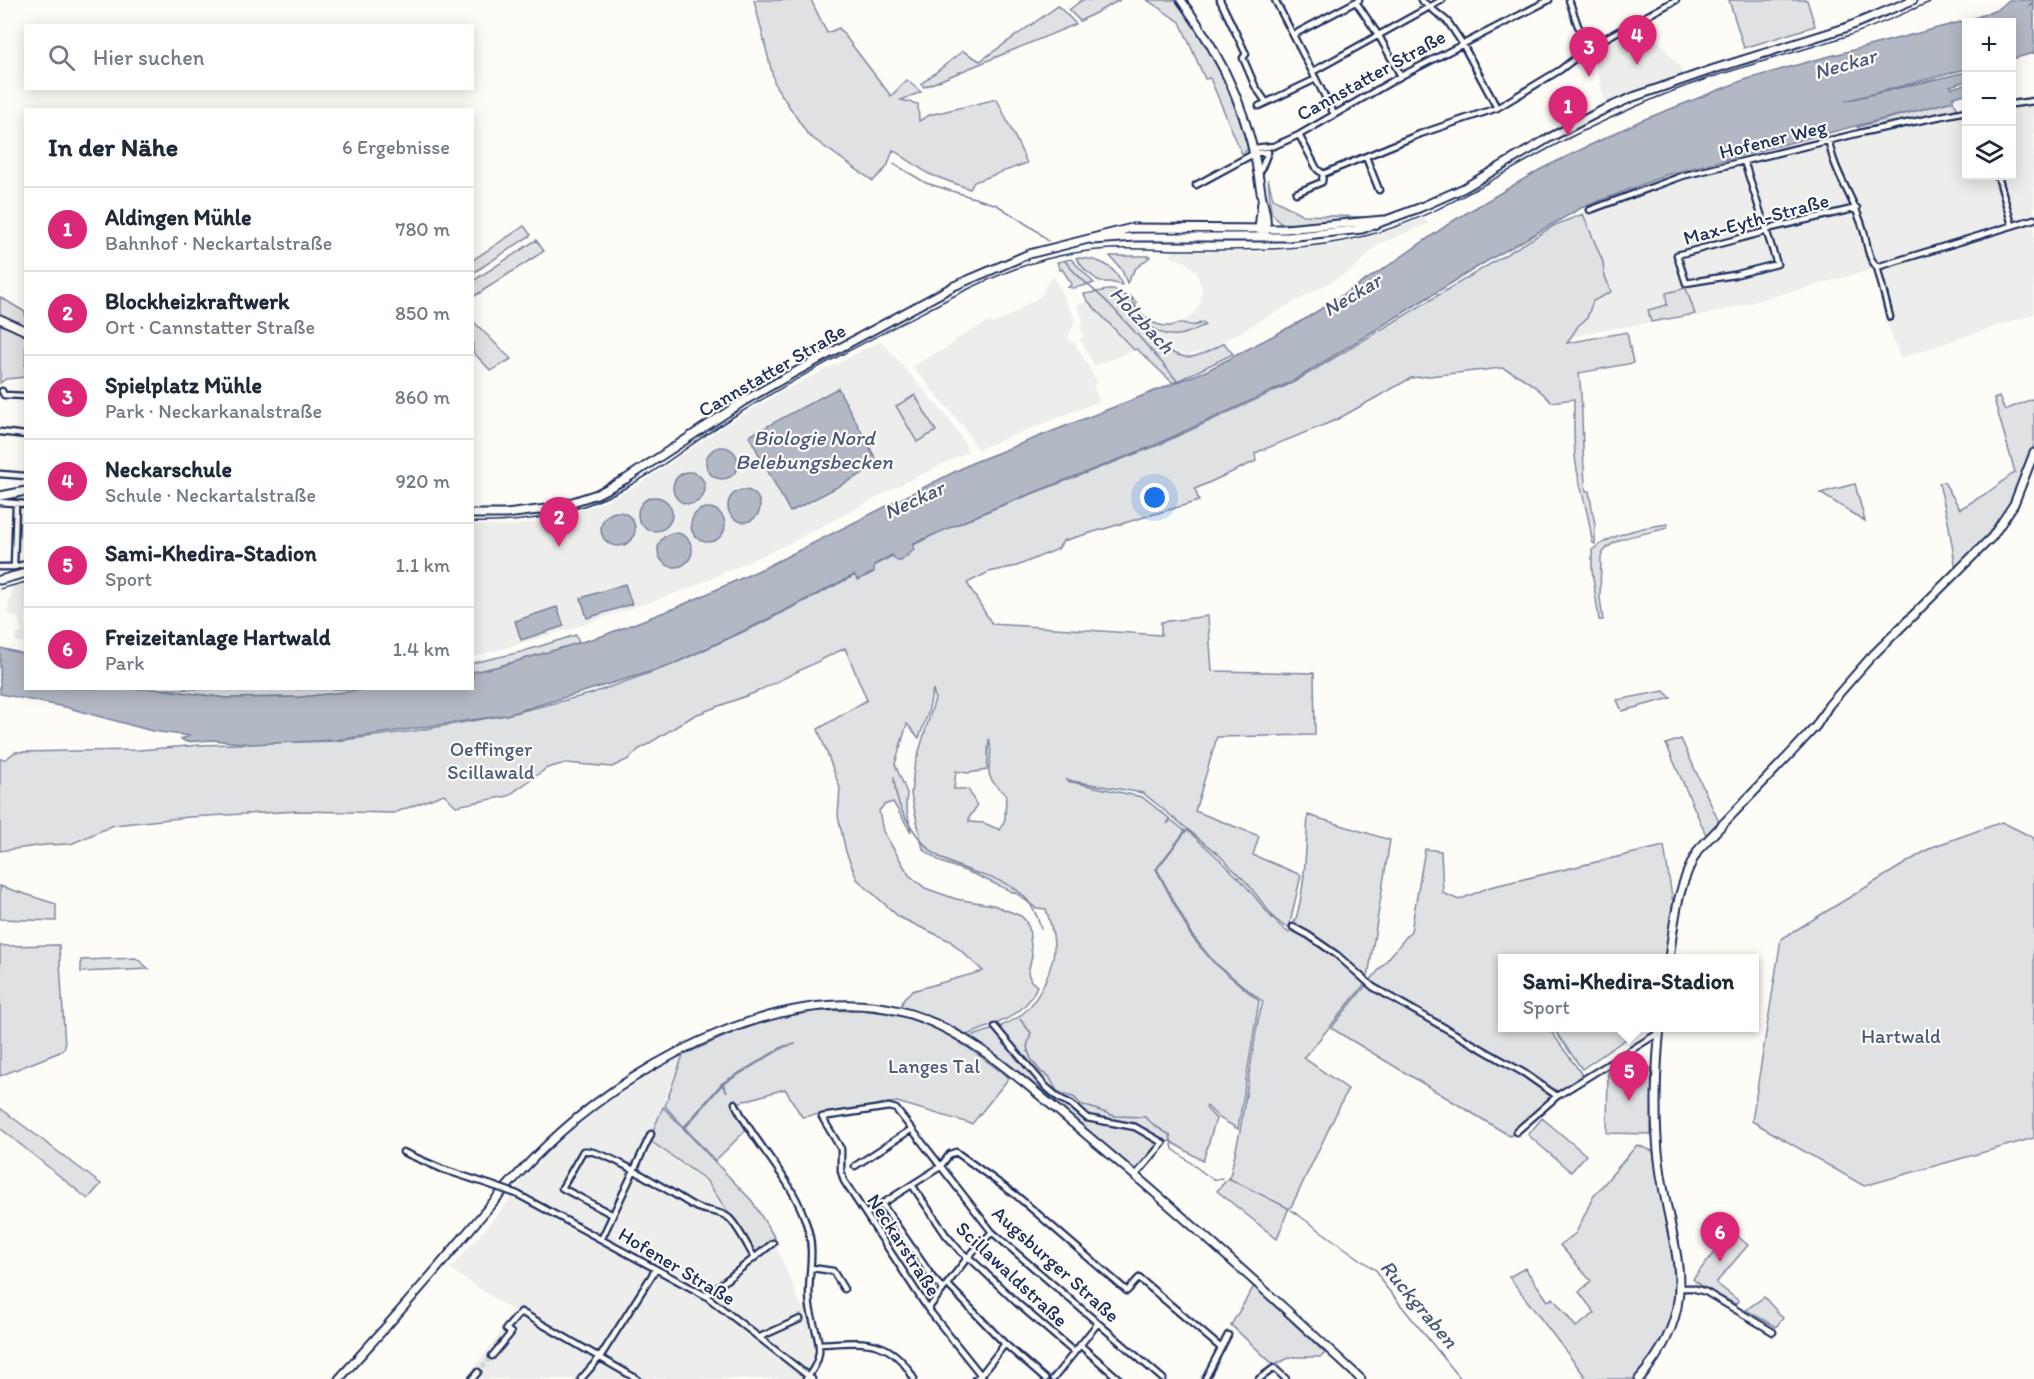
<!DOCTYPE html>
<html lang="de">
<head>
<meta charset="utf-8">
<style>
	:root { --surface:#fff; --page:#f6f6f7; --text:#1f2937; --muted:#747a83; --line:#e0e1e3; --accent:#db2777 }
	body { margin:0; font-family:Itim,sans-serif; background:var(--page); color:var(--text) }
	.controls { position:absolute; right:18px; top:18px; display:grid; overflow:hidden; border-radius:0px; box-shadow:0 3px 15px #0003 }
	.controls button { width:54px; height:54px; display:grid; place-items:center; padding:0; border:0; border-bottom:2px solid var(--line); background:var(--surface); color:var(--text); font:30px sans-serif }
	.you { position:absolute; left:1155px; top:498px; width:21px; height:21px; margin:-15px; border:4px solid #fff; border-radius:50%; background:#1a73e8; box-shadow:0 0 0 9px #1a73e833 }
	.badge { display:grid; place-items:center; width:39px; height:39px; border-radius:50%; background:var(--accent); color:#fff; font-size:20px; font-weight:700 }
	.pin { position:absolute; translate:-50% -50px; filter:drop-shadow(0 2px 3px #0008) }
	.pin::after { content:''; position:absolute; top:32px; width:21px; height:18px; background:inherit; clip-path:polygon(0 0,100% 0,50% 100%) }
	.popup { position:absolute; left:1498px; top:954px; width:261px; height:78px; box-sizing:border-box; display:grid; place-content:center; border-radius:0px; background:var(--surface); filter:drop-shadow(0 2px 4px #0005); font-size:20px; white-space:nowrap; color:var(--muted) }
	.popup b { font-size:22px; color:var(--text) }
	.popup::after { content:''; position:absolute; left:50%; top:100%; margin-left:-12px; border:12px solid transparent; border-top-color:var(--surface) }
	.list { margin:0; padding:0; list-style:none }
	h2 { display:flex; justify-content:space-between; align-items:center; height:78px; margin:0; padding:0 24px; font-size:26px }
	h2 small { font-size:20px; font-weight:400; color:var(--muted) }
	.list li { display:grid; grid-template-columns:39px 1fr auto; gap:18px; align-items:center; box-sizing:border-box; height:84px; padding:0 24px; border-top:2px solid var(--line) }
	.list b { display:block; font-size:22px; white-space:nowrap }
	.list p { margin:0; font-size:20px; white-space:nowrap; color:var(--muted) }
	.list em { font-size:20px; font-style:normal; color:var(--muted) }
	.icon { flex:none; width:33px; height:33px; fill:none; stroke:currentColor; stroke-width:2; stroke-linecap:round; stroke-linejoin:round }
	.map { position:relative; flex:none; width:2034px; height:1379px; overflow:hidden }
	.search { position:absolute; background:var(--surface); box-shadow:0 3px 15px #0003; left:24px; top:24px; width:450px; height:66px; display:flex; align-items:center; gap:15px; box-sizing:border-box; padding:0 21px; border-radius:0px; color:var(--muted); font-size:22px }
	.panel { position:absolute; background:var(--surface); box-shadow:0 3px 15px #0003; left:24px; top:108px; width:450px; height:582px; border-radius:0px }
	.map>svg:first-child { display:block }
	.built { fill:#edeeec }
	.green { fill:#e0e1e3; stroke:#7e88a0; stroke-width:1.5; fill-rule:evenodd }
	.water { fill:#b3b8c5; stroke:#76819c; stroke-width:1.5 }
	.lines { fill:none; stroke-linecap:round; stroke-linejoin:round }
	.stream { stroke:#76819c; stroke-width:1.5 }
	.street-tunnel { stroke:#d0d3d8; stroke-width:4.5; stroke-dasharray:4.5 2; stroke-linecap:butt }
	.street-casing { stroke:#1b2f5e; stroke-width:9 }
	.secondary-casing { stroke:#1b2f5e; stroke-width:11 }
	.street { stroke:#fdfcf7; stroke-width:4.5 }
	.secondary { stroke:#fdfcf7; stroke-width:7 }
	.tram { stroke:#1b2f5e; stroke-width:1.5 }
	.street-bridge-casing { stroke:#1b2f5e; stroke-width:9; stroke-linecap:butt }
	.street-bridge { stroke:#fdfcf7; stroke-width:4.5 }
	.labels { text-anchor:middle; stroke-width:4.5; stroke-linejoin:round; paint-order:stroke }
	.street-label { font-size:20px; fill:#1b2f5e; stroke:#fdfcf7 }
	.park-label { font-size:20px; fill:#4c5c7f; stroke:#fdfcf7 }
	.water-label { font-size:21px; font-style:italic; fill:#49587d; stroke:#fdfcf7 }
</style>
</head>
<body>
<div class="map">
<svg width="2034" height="1379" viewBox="0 0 2034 1379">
	<rect width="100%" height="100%" fill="#fdfcf7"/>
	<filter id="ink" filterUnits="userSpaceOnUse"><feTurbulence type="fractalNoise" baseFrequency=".0167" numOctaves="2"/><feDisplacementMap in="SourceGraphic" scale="12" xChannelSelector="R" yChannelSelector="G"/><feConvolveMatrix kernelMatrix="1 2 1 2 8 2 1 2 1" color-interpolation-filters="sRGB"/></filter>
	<g filter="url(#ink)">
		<path class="built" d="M1617 37 1629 57 1659 41 1684 73 1606 106 1592 50Z
			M2034 104V314L1900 358 1886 322 1875 269 1709 314 1595 331 1568 339 1587 318 1593 301 1610 292 1603 261 1583 214 1649 188 1829 140 1966 116V176H2012V108Z
			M1424 218 1428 224 1379 244 1352 270 1206 351 1187 355 1176 352 1161 342 1149 330 1154 324 1169 326 1184 321 1194 313 1201 301 1202 288 1197 273 1186 262 1171 257 1172 251 1257 252 1306 248 1361 239Z
			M1054 277 1075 319 1070 334 1067 336 1070 341 1075 343 1097 382 1093 385 1100 401 979 449 976 448 966 430 912 366 955 343 954 340 990 321 993 324 1021 310 1020 308 1041 296 1047 282Z
			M1087 301 1094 307 1133 351 1097 365 1093 363 1080 339 1084 336 1081 329 1083 319 1076 306Z
			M881 341 951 421 962 438 968 452 908 481 790 543 688 589 568 630 473 657V525L506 526 531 523 562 516 599 504 640 484 728 423 789 388Z
			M25 584H26L25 643 15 641 17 633H23L18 617 7 614 12 588Z
			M682 1056 649 1141 705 1181 755 1254 774 1240 801 1306 807 1309 817 1348 814 1362 801 1379H465L516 1313 450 1269 505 1206 526 1173 546 1152 608 1100 639 1080Z"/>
		<path class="green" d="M754 0H811L827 33 839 28 891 96 907 80 921 92 901 100 918 104 919 121 929 115 997 99 1027 163 974 182 970 189 929 174 893 150 887 167 873 181 808 135 775 85Z
			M1082 0H1120L1080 21 1069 10Z
			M1147 0H1176C1212 47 1233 93 1248 149L1242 154 1210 78 1205 79 1180 22Z
			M1729 0H1807L1815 26 1744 48Z
			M1058 6 1076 24 924 87 921 84 963 51 980 61Z
			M1953 101 1959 111 1863 130 1857 127Z
			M1268 179 1273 199 1303 215 1364 217 1292 224 1280 223 1271 212Z
			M1583 214 1603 262 1604 273 1611 292 1593 301 1587 318 1578 326 1567 343 1627 332 1633 363 1579 373C1584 412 1581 452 1586 491H1589L1595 525V544L1592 542C1590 515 1580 491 1576 464 1573 443 1574 420 1574 399L1551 402C1538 387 1520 375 1502 368L1411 378 1336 420 1255 453 1256 461 1195 489 1199 501 1063 541 1058 549 1017 566 989 572 967 583 992 624 1161 635V622L1208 616 1212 671 1314 673 1315 735 1217 737 1195 811 1259 836 1253 855 1301 875 1289 927 1284 926 1274 918 1248 884 1218 854 1143 793 1066 780 1067 781 1142 797 1170 819 1167 824 1171 820 1185 831 1156 869 1191 936 1213 962 1259 1001 1238 1129 1219 1118 1207 1106 1206 1108 1216 1119 1203 1161 1170 1141 1160 1143 1136 1170 970 1037C987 1031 1007 1026 1021 1015 1038 1003 1055 965 1054 945 1054 933 1049 920 1046 909L1036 908 1017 894 976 875 941 862 923 849 911 794 914 768 935 699 933 689 928 713 919 738 907 724 895 764 907 793 906 804 911 832 893 802 884 805 879 811 883 831 909 875 925 888 956 899 993 905 1021 916 1025 920 1029 928 1032 956 1028 973 1031 981 1037 986C1025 1017 996 1024 967 1035L949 1025 901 1007 904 998 912 991 983 971 950 941 899 917 857 879 846 852 838 816 840 788 818 729 867 700 845 648 754 693 695 715 638 750 629 759 612 767 566 763 547 768 508 796 456 806 444 794 394 813 299 811 189 817 114 825 71 844 45 845 0 851V759H6L15 752 139 750 200 745 336 741 414 731 506 715 590 694 669 666 758 625 937 533 993 509 1156 446 1294 382 1555 225ZM989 739C997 764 975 772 1006 794L1005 819 1000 830 984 823 969 822V818L977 806 968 789H954L956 771 968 773 987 770Z
			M524 226 531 235 473 273V260Z
			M536 240 544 251 473 297V281Z
			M1110 256H1150V257L1135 269 1127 283 1122 270Z
			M1076 258C1097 258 1115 264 1122 285L1110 282H1100L1085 270Z
			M1071 259 1094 283 1074 288 1068 287 1072 284 1062 269 1060 270 1057 262Z
			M1686 288 1695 314 1651 322 1648 310 1667 305 1666 293Z
			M1108 290H1114L1126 296C1135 320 1160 356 1189 357 1201 357 1213 348 1224 343L1233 354 1173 383 1137 349 1134 350 1087 300 1084 294Z
			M0 297 25 312V328L0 316Z
			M1131 297 1137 303 1135 305C1142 318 1155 327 1171 326 1174 325 1177 324 1180 323 1190 323 1190 329 1203 322L1205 325C1196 329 1188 334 1178 335 1156 338 1135 317 1131 297Z
			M472 320 511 359 491 371 473 352Z
			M0 322 26 333 25 377 6 379 0 383Z
			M915 395 936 431 917 442 896 406Z
			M1999 397 2005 410 2034 398V444L2020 485 2003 518 1956 569 1948 521 1939 483 1944 482 1960 509 1987 493 2015 472 1994 399Z
			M1855 484 1865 521 1820 493Z
			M1668 524 1666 528C1647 535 1608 535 1601 557L1600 598 1603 620H1599L1592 570V550C1614 533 1642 527 1668 524Z
			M576 635 579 643 500 666 473 672 472 663 521 652Z
			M158 689H379L301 697 226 698Z
			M1664 691 1671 698 1622 711 1617 700Z
			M1681 739 1719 822 1706 835 1666 744Z
			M1308 815 1390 840 1368 977 1364 985 1304 1058 1348 1089 1292 1205 1288 1210 1277 1239 1217 1191 1230 1176 1240 1131 1258 1020 1263 1002 1214 962 1192 935 1157 869 1187 830C1207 848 1227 865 1245 885 1261 903 1268 917 1289 933 1305 911 1306 844 1308 815Z
			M2002 822 2034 838V1138L1864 1186 1752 1121 1781 939 1932 847Z
			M1664 846 1673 903 1666 958H1503V1028H1553L1550 1030 1583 1076 1553 1096 1510 1136 1331 1028 1411 931 1425 849 1441 851 1443 893 1459 900 1490 887Z
			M0 886 56 904V921L0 919Z
			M59 945 65 1047 60 1052 0 1076V946Z
			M136 958 149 969 81 972V960Z
			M869 1011C926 1016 966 1044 1009 1078L972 1124 897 1102 802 1117 785 1089 734 1104 747 1129 715 1161 685 1128 722 1085 727 1092 723 1084 784 1047 796 1044 784 1046 722 1083 684 1127 665 1106 683 1055C722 1038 762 1018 805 1012 826 1009 848 1011 869 1011Z
			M1559 1028H1642L1582 1069 1555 1031Z
			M1608 1067 1652 1068 1651 1134 1607 1133Z
			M663 1107 752 1201 775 1238 756 1253 706 1180 649 1140Z
			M0 1108 101 1184 88 1199 0 1128Z
			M1542 1118 1586 1155 1571 1172 1528 1135Z
			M1637 1145 1653 1151 1674 1267 1677 1294 1670 1322 1659 1345 1634 1379H1587L1509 1277 1525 1268 1548 1301 1553 1298 1576 1327 1595 1313 1579 1292 1591 1281 1560 1245 1576 1233 1593 1197Z
			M1731 1231 1748 1245 1716 1283 1739 1301 1735 1304C1721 1295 1705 1292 1693 1279Z
			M1254 1286 1325 1353 1321 1357H1291L1274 1365 1231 1325Z
			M1764 1297 1783 1318 1776 1327 1746 1310Z"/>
		<path class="water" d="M2009 0H2033V3L2028 6 2034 5V53L2012 59V22H1966V69L1845 101 1966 72V81L1950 86 1952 88 1966 84V94L1953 97V101L1669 174 1581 208 1487 261 1293 381 1155 445 992 509 913 544 914 550 901 561H897L892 555 874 565V572L858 580 854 575 758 624 669 666 506 715 336 740 252 744 212 740 186 742 181 739 190 736 152 731 65 707 0 694V648L25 654 26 688 158 689 226 698 301 697 379 688H472L473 672 500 666 602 636 680 606 764 568 972 463 1208 370 1305 319 1388 266 1453 221 1541 169 1640 121 1744 80 1811 61 1968 20 1997 10Z
			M838 388 879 465 790 512 749 436Z
			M706 463a16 16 0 1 1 32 0a16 16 0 1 1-32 0Z
			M673 488a16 16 0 1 1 32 0a16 16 0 1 1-32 0Z
			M728 506a16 16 0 1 1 32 0a16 16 0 1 1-32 0Z
			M638 514a17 17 0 1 1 34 0a17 17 0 1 1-34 0Z
			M691 525a17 17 0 1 1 34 0a17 17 0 1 1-34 0Z
			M601 529a17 17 0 1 1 34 0a17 17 0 1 1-34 0Z
			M658 550a17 17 0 1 1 34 0a17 17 0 1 1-34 0Z
			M625 584 632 604 587 618 581 598Z
			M557 607 564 626 521 640 515 621Z"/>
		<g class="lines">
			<path class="stream" d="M894 164 926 183 997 205 1037 231 1048 241
				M1065 261C1078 279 1096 290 1111 306 1134 331 1157 356 1178 382
				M894 777C895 796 899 808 910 825 918 838 927 850 941 858 983 883 1026 872 1041 929
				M1020 1019 1031 1033 1027 1047 1031 1059 1041 1072 1049 1076 1057 1091 1075 1098 1080 1104 1115 1116 1145 1117 1155 1126 1170 1135 1173 1149C1179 1153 1210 1179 1213 1179 1216 1180 1219 1178 1222 1178
				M1228 1178 1288 1208
				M1291 1210 1377 1271 1382 1282 1461 1379"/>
			<path class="street-tunnel" d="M478 1372 492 1356"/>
			<g class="street-casing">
				<path id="street" d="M1220 0 1246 54 1243 58 1255 86 1266 102
					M1275 0 1334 114
					M1421 0 1448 22 1462 43 1497 108
					M1569 0 1578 26 1591 46
					M1356 2 1379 36 1401 76
					M1293 35 1359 0
					M1312 72 1442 0
					M2012 104 2034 101
					M1259 106 1316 79
					M1299 135 1317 169 1323 174 1420 134 1497 108 1560 70 1591 46 1676 0
					M1829 140C1832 170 1856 201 1864 232 1867 243 1868 259 1877 267L1890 317
					M1254 148 1274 146 1299 135 1401 76 1549 0
					M1366 157 1379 190
					M1744 161C1755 195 1766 229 1777 264L1734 275 1686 283 1677 255 1764 232 1771 228 1857 208
					M1260 172 1268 152
					M1998 176 2012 225
					M1196 185 1255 153 1268 152
					M1296 193 1322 182 1323 174
					M1590 210 1682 176 1864 132 1966 111
					M1877 267 2034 219
					M2 391 4 395 26 396
					M0 432 26 435
					M0 474 26 476
					M0 502 26 504
					M0 567H14L26 564
					M14 567 16 504
					M1293 927 1308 935 1337 955 1373 987 1524 1073 1557 1096
					M995 1027 1045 1086 1059 1098 1071 1104 1087 1118 1135 1127 1163 1143 1135 1176
					M735 1103C756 1148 794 1178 808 1229 816 1256 806 1281 810 1307 815 1337 830 1351 806 1379
					M1516 1132 1557 1096 1660 1032
					M403 1152 442 1169 491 1185
					M855 1166 912 1129
					M912 1185 946 1235 961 1252 973 1261 1017 1303 1074 1352
					M517 1194 706 1296 812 1379
					M882 1204 933 1278 943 1289
					M866 1214 940 1167 950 1154 956 1152 1017 1196 1127 1291 1139 1278 1221 1348
					M613 1215 562 1188 583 1151C604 1148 673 1194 694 1206 705 1212 719 1210 729 1218 739 1228 747 1245 754 1257
					M602 1238 651 1134
					M812 1268 833 1271 844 1289
					M947 1284 1005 1344 1045 1379
					M1680 1288H1692L1706 1292 1773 1332
					M706 1296 773 1243
					M928 1309 968 1257 992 1232
					M760 1337 800 1319
					M820 1344C862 1342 891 1336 914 1379
					M1080 1345 1119 1379
					M492 1356 511 1333 506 1329 521 1312 637 1379
					M472 1379 478 1372
					M581 1379 600 1357 656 1269
					M975 1379 981 1375 1005 1344
					M984 1379 928 1309 844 1181 841 1171V1149L822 1117 889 1107 896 1109 992 1232 1163 1379
					M1053 1379 1098 1323
					M1205 1379 1228 1335
					M1259 1379 1274 1368 1286 1379"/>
			</g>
			<g class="secondary-casing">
				<path id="secondary" d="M1181 0C1225 60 1251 119 1261 192 1263 206 1269 219 1265 233
					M1261 233 1259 229 1262 202
					M1093 240 1135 237H1288L1362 229 1419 208 1464 188 1549 138 1601 111 1633 97 1714 69 1845 28 1913 0
					M0 319 26 331
					M0 496 26 491
					M472 514H506L554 508 597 494 626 479 744 401 788 376 954 286 1029 254 1132 228 1285 229 1383 220
					M0 580 26 573
					M1669 958C1675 918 1677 885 1699 849L1792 752 1816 726 1829 705 1871 657 1992 537 2014 504 2034 453
					M339 1379C371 1344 403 1308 434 1272 475 1224 514 1174 561 1132 644 1058 785 983 900 1011 971 1029 1032 1090 1088 1136 1182 1214 1272 1296 1361 1379
					M1639 1379C1708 1300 1669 1249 1659 1160 1654 1122 1656 1065 1660 1028"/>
			</g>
			<use href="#street" class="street"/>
			<use href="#secondary" class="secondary"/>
			<path class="tram" d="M472 522C536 524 592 510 646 476 677 456 706 433 738 414 807 371 881 334 954 296 994 276 1036 258 1081 252 1112 247 1144 249 1176 250 1240 250 1303 252 1365 236 1425 221 1476 189 1530 159 1566 138 1605 120 1644 103 1709 74 1779 58 1847 36 1877 26 1906 12 1935 0
				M0 589 26 582"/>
			<g class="street-bridge-casing">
				<path id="street-bridge" d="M491 1185 517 1194"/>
			</g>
			<use href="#street-bridge" class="street-bridge"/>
		</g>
	</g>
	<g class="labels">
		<g class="street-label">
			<text transform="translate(1371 75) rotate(-29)" y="7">Cannstatter Straße</text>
			<text transform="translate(1773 139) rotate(-14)" y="7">Hofener Weg</text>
			<text transform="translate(1756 219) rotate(-15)" y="7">Max-Eyth-Straße</text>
			<text transform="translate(772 370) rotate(-30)" y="7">Cannstatter Straße</text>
			<text transform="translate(904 1245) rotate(57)" y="7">Neckarstraße</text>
			<text transform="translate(1056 1264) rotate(42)" y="7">Augsburger Straße</text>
			<text transform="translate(677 1266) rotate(31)" y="7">Hofener Straße</text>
			<text transform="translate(1012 1274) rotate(43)" y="7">Scillawaldstraße</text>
		</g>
		<g class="park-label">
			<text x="491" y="756">Oeffinger<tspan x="491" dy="23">Scillawald</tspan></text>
			<text x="1901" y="1043">Hartwald</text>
			<text x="934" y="1073">Langes Tal</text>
		</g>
		<g class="water-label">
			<text transform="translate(1845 64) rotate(-16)" y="7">Neckar</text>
			<text transform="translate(1352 295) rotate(-31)" y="7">Neckar</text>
			<text transform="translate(1142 320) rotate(47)" y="7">Holzbach</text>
			<text x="814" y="445">Biologie Nord<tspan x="814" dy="24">Belebungsbecken</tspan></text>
			<text transform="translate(914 500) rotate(-25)" y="7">Neckar</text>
			<text transform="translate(1419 1304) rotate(50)" y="7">Ruckgraben</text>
		</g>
	</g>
</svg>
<div class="controls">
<button>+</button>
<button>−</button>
<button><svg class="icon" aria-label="layers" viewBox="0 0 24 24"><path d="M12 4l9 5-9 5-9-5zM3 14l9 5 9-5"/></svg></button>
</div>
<div class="you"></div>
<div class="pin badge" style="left:1568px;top:136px">1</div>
<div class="pin badge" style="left:559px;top:547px">2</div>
<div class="pin badge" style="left:1589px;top:77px">3</div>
<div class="pin badge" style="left:1637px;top:65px">4</div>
<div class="pin badge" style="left:1629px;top:1101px">5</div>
<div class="popup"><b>Sami-Khedira-Stadion</b>Sport</div>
<div class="pin badge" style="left:1720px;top:1262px">6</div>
<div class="search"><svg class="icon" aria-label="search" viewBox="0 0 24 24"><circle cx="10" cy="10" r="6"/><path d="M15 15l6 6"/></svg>Hier suchen</div>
<section class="panel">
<h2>In der Nähe<small>6 Ergebnisse</small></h2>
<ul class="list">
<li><span class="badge">1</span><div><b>Aldingen Mühle</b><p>Bahnhof · Neckartalstraße</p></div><em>780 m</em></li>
<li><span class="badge">2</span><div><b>Blockheizkraftwerk</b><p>Ort · Cannstatter Straße</p></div><em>850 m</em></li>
<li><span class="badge">3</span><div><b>Spielplatz Mühle</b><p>Park · Neckarkanalstraße</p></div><em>860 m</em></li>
<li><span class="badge">4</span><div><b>Neckarschule</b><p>Schule · Neckartalstraße</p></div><em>920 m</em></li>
<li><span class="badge">5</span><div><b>Sami-Khedira-Stadion</b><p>Sport</p></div><em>1.1 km</em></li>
<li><span class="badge">6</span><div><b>Freizeitanlage Hartwald</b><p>Park</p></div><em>1.4 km</em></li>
</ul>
</section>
</div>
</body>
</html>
